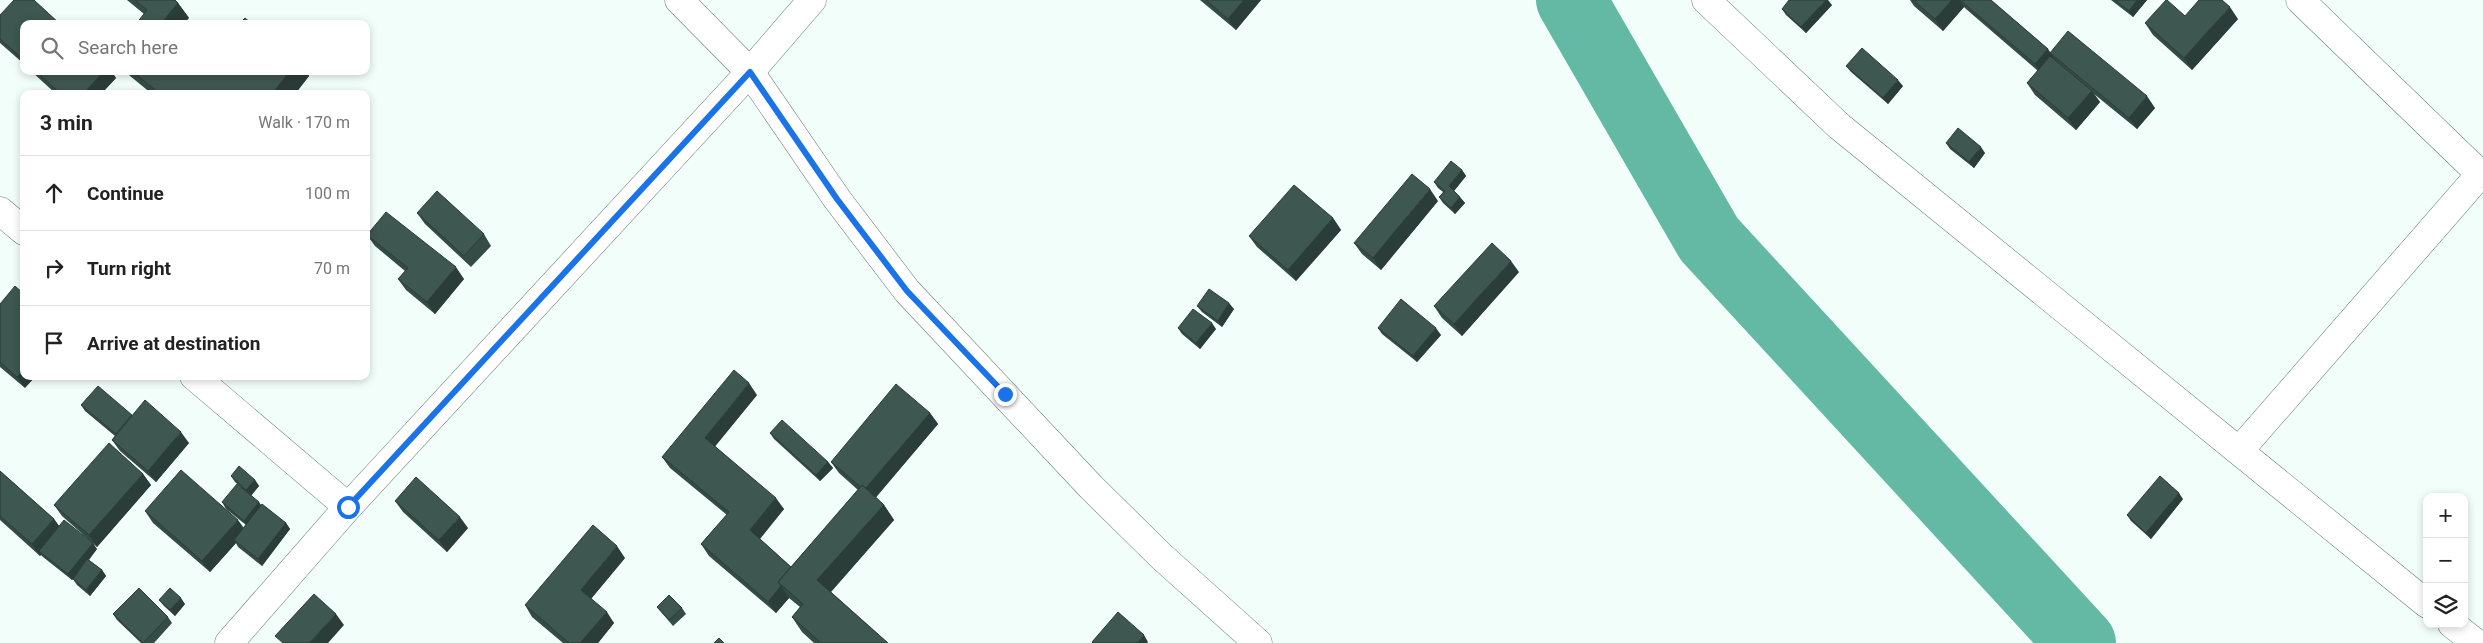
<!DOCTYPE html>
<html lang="en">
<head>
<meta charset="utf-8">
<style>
	:root { --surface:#fff; --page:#f6f6f6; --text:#222; --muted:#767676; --line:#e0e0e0 }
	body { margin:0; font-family:Roboto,sans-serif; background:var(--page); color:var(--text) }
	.controls { position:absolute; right:15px; bottom:15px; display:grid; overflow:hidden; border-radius:10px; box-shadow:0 2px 8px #0003 }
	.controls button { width:45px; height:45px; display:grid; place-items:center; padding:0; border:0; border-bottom:1px solid var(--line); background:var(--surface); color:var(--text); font:25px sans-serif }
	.stop { position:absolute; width:15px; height:15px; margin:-11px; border:4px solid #1a73e8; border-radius:50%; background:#fff }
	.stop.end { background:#1a73e8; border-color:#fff; box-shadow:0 1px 5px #0008 }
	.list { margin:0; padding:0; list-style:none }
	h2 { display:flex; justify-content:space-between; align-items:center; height:65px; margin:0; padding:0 20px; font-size:21px }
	h2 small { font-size:16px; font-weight:400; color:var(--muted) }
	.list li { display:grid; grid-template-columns:32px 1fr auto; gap:15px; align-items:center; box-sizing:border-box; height:75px; padding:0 20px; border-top:1px solid var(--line) }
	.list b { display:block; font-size:19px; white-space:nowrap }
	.list em { font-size:16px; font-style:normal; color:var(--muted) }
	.icon { flex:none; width:28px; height:28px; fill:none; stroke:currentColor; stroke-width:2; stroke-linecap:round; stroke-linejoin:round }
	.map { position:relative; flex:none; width:2483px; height:643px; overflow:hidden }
	.search { position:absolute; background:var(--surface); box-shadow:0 2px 8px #0003; left:20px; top:20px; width:350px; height:55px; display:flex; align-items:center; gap:12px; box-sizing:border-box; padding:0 18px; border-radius:10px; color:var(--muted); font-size:19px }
	.panel { position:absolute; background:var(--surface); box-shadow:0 2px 8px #0003; left:20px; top:90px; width:350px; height:290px; border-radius:10px }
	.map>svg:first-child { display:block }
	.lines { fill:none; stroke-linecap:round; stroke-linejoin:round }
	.river { stroke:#63b9a4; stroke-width:70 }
	.minor-casing { stroke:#637d76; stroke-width:29 }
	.minor { stroke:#fff; stroke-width:28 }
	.wall { fill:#354b45 }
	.shaded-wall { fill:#2b3d38 }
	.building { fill:#3e5750; stroke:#2b3d38 }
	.route { stroke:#1a73e8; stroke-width:6 }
</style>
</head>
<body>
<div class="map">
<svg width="2483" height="643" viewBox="0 0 2483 643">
	<rect width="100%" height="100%" fill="#f2fefa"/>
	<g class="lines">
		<path class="river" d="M1571 0 1709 239 2081 643"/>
		<g class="minor-casing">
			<path id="minor" d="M679 0 750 72 812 0
				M1706 0 1839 126 2427 604
				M2300 0 2480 174
				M0 211 24 231
				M194 376 348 507
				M2239 451 2483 171
				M2452 624 2476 643
				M229 643 348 507 750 72 837 199 907 291 1091 487 1161 556 1258 643"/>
		</g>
		<use href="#minor" class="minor"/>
	</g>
	<path class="wall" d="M127 0H175L178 3 189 18 144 14Z
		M1200 0H1261L1236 30Z
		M1910 0H1991L2048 49 2050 53 2155 108 2137 129 2094 94 2100 102 2076 130 2035 95 2027 83 2038 71 1966 9 1964 7 1943 31 1914 6Z
		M2111 0H2147L2133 17Z
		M1832 5 1806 33 1786 15 1782 9Z
		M0 15 24 24V64L0 43Z
		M2238 19 2192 70 2153 35 2145 23Z
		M1846 66 1903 86 1888 104 1851 72Z
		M31 71H111L116 78 101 94H56Z
		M124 71H306L309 76 295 94H152Z
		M1946 143 1985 153 1974 168 1950 149Z
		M1462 170 1466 176 1454 191 1465 203 1455 214 1443 203 1439 197 1443 192 1438 188 1434 182Z
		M1438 201 1381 270 1362 254 1354 243Z
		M417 213 484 234 491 246 471 267 425 224Z
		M1333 218 1341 230 1296 281 1257 247 1249 236Z
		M367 235 464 279 435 314 406 290 398 279 405 271 375 246Z
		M1519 272 1462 336 1442 318 1434 306Z
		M0 304 25 388 0 367Z
		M1197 306 1234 309 1222 327 1202 312Z
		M1178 328 1216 329 1200 349 1182 334Z
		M1378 328 1441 335 1417 362 1382 334Z
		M757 395 715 446 784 509 760 539 791 567 858 490 839 473 831 462 930 413 938 424 876 497 884 505 894 520 831 592 888 643H814L802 632 792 617 800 607 789 598 776 613 709 556 701 544 727 515 670 468 662 457Z
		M81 405 132 415 189 443 156 482 120 451 112 440 115 436 85 411Z
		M770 433 828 462 833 468 820 481 774 439Z
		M0 471 54 519 59 526 97 549 89 560 102 570 106 576 90 596 77 585 73 579 72 580 43 557 41 555 40 556 0 520Z
		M143 474 151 485 97 547 62 516 54 505Z
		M231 476 255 480 259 486 251 495 261 506 286 523 290 529 262 566 238 547 236 543 210 572 153 523 145 511 244 528 246 525 226 509 222 502 241 487 235 482Z
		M2183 499 2151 539 2131 521 2127 515Z
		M395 501 468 528 447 552 403 512Z
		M625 558 591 599 614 623 598 643H563L532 617 525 605Z
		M159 600 185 604 175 616 164 606Z
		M657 607 682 608 686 614 673 626 662 613Z
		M113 614 168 617 172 623 154 643H141L117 620Z"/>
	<path class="shaded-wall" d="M1244 0H1261L1236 30 1228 19Z
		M1826 0H1828L1832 5 1806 33 1801 27Z
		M1952 0H1959L1964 7 1943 31 1935 19Z
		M2137 0H2147L2133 17 2129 11Z
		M178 3 189 18 184 24H166L164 20Z
		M2230 7 2238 19 2192 70 2184 58Z
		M2048 49 2056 61 2043 75 2035 64Z
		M104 71H111L116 78 101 94H83Z
		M290 71H306L309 76 295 94H272Z
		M1898 80 1903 86 1888 104 1883 98Z
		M2092 91 2100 102 2076 130 2068 118Z
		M2147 96 2155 108 2137 129 2129 118Z
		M1981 147 1985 153 1974 168 1969 162Z
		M1462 170 1466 176 1453 192 1449 186Z
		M1430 189 1438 201 1381 270 1373 258Z
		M1460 197 1465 203 1455 214 1451 208Z
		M1333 218 1341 230 1296 281 1288 270Z
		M1511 261 1519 272 1462 336 1454 324Z
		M456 267 464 279 435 314 427 302Z
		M1229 303 1234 309 1222 327 1218 321Z
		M1212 323 1216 329 1200 349 1196 343Z
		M1436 328 1441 335 1417 362 1413 356Z
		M24 370V376H36L25 388 17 377Z
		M749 383 757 395 713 449 705 438Z
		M930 413 938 424 872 502 864 490Z
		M181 432 189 443 156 482 148 471Z
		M828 462 833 468 820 481 816 475Z
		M143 474 151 485 97 547 89 535Z
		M255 480 259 486 251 496 246 490Z
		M2179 493 2183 499 2151 539 2146 533Z
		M776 498 784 509 758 541 750 530Z
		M259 502 263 508 248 527 244 521Z
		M884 505 894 520 828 595 817 580Z
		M460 517 468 528 447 552 439 540Z
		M54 519 62 530 39 551 41 555 40 556 32 544Z
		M238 520 246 531 234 540 236 543 210 572 202 561Z
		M286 523 290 529 262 566 258 559Z
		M93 543 97 549 72 580 68 574Z
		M617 546 625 558 589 601 581 590Z
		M102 570 106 576 90 596 86 590Z
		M781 586 789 598 776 613 768 602Z
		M181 598 185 604 175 616 170 610Z
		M607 612 614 623 598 643H580Z
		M336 614 344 625 328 643H309Z
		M1144 635 1148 642 1147 643H1137Z"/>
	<path class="building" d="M14 0H34L60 24H24V60L0 39V15Z
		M135 0H175L178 3 164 20 168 24H136L147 10Z
		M1206 0H1244L1228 19Z
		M1789 0H1826L1801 27 1782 9Z
		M1913 0H1952L1935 19Z
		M1960 0H1991L2048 49 2035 64Z
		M2115 0H2137L2129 11Z
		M2166 0H2167L2185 16 2199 0H2222L2230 7 2184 58 2145 23Z
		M245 18 252 24H239Z
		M2068 31 2147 96 2129 118 2050 53Z
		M1862 48 1898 80 1883 98 1846 66Z
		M2050 56 2092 91 2068 118 2027 83Z
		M36 71H104L83 94H61Z
		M132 71H290L272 94H160Z
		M1958 128 1981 147 1969 162 1946 143Z
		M1451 161 1462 170 1449 186 1460 197 1451 208 1439 197 1445 191 1434 182Z
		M1412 174 1430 189 1373 258 1354 243Z
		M1294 185 1333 218 1288 270 1249 236Z
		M437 191 484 234 464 256 417 213Z
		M386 212 456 267 427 302 398 279 408 268 367 235Z
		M1492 243 1511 261 1454 324 1434 306Z
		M15 286 24 294V370L17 377 0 362V304Z
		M1209 289 1229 303 1218 321 1197 306Z
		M1401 299 1436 328 1413 356 1378 328Z
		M1193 309 1212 323 1196 343 1178 328Z
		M734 370 749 383 705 438 776 498 750 530 791 567 778 582 781 586 768 602 701 544 729 512 662 457Z
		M896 384 930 413 866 488 862 485 861 487 831 462Z
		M98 386 132 415 116 434 81 405Z
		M145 400 181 432 148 471 112 440Z
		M782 420 828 462 816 475 770 433Z
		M109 443 143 474 89 535 54 505Z
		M239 466 255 480 246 490 231 476Z
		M181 470 238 520 202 561 145 511Z
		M0 471 54 519 32 544 0 516Z
		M2160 476 2179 493 2146 533 2127 515Z
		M416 477 460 517 439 540 395 501Z
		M237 484 259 502 244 521 222 502Z
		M862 485 884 505 817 580 888 643H821L792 617 803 604 778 582Z
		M262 504 286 523 258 559 234 540Z
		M64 520 93 543 68 574 39 551Z
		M593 525 617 546 581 590 607 612 580 643H569L525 605Z
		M87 559 102 570 86 590 73 579Z
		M139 588 168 617 143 643 113 614Z
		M170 588 181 598 170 610 159 600Z
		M314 594 336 614 309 643H283L275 636Z
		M669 595 682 608 669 620 657 607Z
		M1118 612 1144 635 1137 643H1093L1092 642Z
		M719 638 724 643H714Z"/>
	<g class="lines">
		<path class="route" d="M348 507 750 72 837 199 907 291 1005 394"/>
	</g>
</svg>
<div class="controls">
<button>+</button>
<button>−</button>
<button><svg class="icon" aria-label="layers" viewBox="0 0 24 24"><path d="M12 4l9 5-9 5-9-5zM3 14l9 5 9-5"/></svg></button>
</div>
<div class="stop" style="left:348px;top:507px"></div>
<div class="stop end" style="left:1005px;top:394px"></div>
<div class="search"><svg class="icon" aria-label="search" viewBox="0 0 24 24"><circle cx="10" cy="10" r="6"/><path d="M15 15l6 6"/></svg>Search here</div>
<section class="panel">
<h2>3 min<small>Walk · 170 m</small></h2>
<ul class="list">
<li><svg class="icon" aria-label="ahead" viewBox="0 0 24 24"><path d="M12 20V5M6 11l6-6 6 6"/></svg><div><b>Continue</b></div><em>100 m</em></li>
<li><svg class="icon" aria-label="right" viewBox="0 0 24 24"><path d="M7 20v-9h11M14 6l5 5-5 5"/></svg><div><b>Turn right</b></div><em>70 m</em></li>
<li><svg class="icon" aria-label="arrive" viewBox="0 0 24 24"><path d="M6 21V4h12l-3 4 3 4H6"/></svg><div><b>Arrive at destination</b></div></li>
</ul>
</section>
</div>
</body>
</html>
